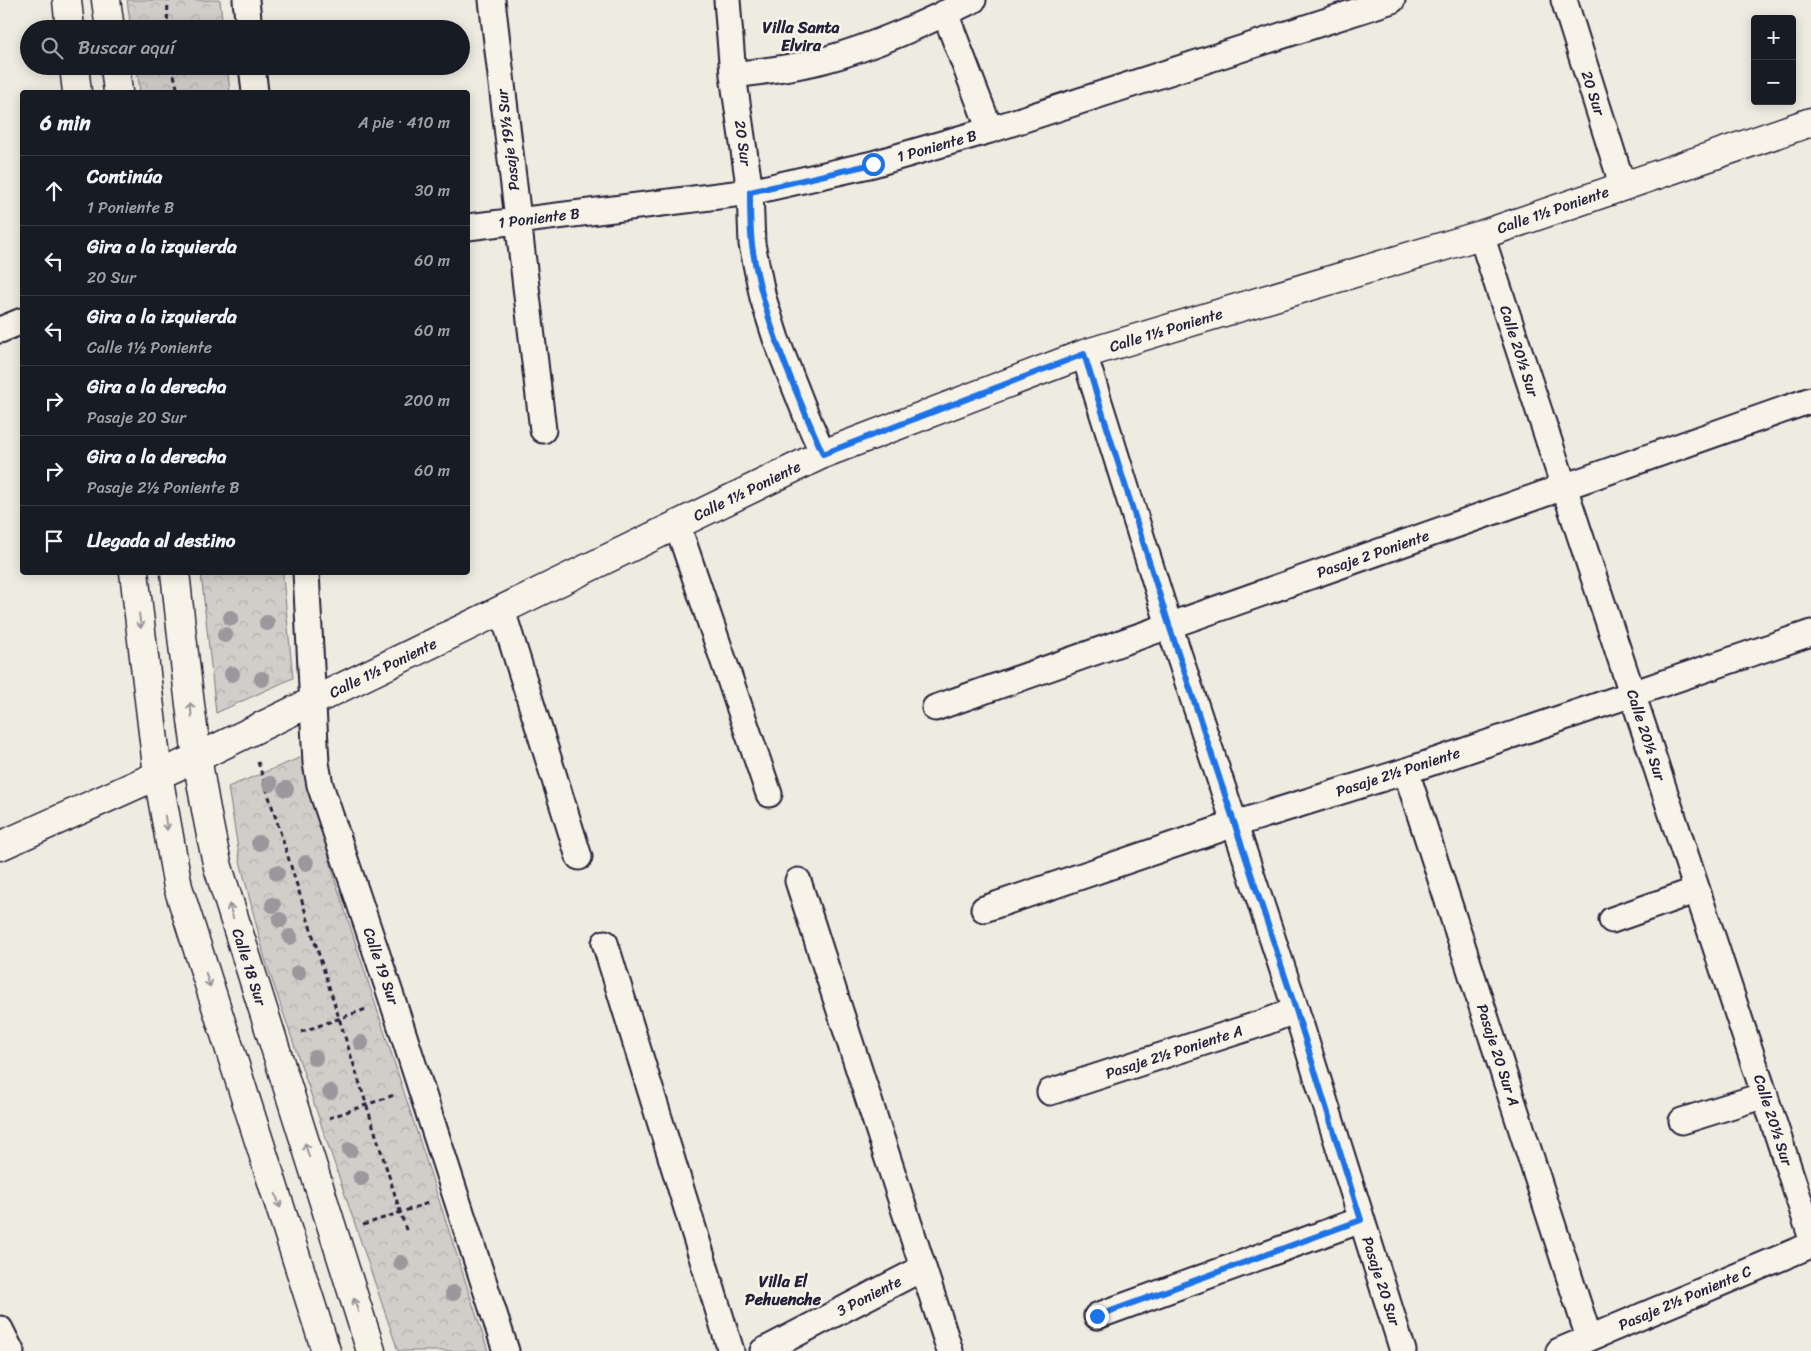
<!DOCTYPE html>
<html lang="es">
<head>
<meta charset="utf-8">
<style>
	:root { --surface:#171b24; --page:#242831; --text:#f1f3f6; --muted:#9ea1a6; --line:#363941 }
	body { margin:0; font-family:Sriracha,sans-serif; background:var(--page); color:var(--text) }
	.controls { position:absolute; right:15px; top:15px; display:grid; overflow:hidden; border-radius:5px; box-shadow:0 2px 12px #0003 }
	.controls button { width:45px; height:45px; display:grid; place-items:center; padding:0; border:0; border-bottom:1px solid var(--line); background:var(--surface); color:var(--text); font:25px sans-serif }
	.stop { position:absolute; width:15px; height:15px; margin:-11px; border:4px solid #1a73e8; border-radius:50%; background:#fff }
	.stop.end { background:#1a73e8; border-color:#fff; box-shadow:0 1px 5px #0008 }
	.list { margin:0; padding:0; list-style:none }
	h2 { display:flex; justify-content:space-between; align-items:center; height:65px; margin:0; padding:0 20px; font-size:21px }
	h2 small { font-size:16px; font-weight:400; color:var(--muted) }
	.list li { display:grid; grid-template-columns:32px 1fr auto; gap:15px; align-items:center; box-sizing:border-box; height:70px; padding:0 20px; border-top:1px solid var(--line) }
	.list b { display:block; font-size:19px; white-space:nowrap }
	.list p { margin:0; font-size:16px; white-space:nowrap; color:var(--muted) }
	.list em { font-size:16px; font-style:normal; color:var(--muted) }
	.icon { flex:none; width:28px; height:28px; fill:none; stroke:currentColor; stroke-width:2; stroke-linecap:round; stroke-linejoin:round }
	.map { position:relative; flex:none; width:1811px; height:1351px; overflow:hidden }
	.search { position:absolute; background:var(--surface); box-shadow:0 2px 12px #0003; left:20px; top:20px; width:450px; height:55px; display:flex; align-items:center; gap:12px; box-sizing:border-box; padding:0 18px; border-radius:28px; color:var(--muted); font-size:19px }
	.panel { position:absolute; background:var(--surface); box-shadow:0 2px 12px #0003; left:20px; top:90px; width:450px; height:485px; border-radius:5px }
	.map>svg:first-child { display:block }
	.park { fill:url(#park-crowns); stroke:#7a7882 }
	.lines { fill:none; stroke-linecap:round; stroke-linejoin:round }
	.minor-casing { stroke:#22223b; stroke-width:29 }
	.tertiary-casing { stroke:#22223b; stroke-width:31 }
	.secondary-casing { stroke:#22223b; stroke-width:31 }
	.path { stroke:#22223b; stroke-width:3; stroke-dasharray:5 4; stroke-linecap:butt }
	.minor { stroke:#f7f3e8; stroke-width:25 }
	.tertiary { stroke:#f7f3e8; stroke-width:28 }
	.secondary { stroke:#f7f3e8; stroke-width:28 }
	.tree { fill:#9b989d }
	.oneway { stroke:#97959a }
	.route { stroke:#1a73e8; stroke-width:6 }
	.labels { text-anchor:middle; stroke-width:5; stroke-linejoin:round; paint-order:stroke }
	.street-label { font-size:15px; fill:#22223b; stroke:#f7f3e8 }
	.neighbourhood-label { font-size:16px; font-weight:bold; fill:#22223b; stroke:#f7f3e8 }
</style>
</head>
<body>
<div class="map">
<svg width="1811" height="1351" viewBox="0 0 1811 1351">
	<defs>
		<pattern id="park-crowns" width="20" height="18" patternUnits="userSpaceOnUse" patternTransform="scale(1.25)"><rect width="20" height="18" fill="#d1cdc9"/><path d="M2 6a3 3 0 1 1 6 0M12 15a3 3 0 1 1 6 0" fill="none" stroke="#b3b0ae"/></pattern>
	</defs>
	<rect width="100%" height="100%" fill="#eeebe1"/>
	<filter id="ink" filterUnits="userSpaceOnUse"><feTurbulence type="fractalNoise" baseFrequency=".02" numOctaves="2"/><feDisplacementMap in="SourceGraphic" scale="10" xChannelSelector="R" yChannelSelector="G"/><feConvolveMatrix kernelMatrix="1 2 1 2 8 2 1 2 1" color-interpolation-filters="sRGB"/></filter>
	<g filter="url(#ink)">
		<path class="park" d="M127 0H220L223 29H131Z
			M137 66H227L230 92H140Z
			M201 573H283V577L293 678 216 713Z
			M302 757 336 883 488 1351H398L265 959 240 861 228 787Z"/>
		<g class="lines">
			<g class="minor-casing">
				<path id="minor" d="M246 0 249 29
					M492 0 543 430
					M727 0 733 75 750 192 752 244 763 298 776 339 808 420 823 454
					M1564 0 1623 187
					M945 13 990 130
					M252 66 255 92
					M733 75C764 71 794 68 824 60 876 46 925 23 973 0
					M468 227 750 192 873 164 990 130 1392 0
					M1481 235 1811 1236
					M0 330 22 321
					M1084 354 1169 625 1296 1010 1403 1351
					M677 524 769 794
					M306 572 316 763 320 785 392 999 506 1351
					M502 610 579 857
					M935 708 1811 400
					M1406 771 1589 1338
					M798 881 950 1351
					M984 909 1235 824 1406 771 1811 633
					M1612 920 1697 890
					M605 943 731 1351
					M1050 1092 1263 1023 1296 1010
					M1682 1121 1765 1095
					M1097 1316 1361 1220
					M0 1329 11 1351
					M763 1351 923 1268
					M1559 1351 1811 1245"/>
			</g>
			<g class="tertiary-casing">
				<path id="tertiary" d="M0 846 196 758 823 454 1084 354 1481 235 1811 122"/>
			</g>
			<g class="secondary-casing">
				<path id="secondary" d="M67 0 70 29
					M106 0 110 29
					M74 66 77 92
					M115 66 118 92
					M134 572 158 775 178 887 326 1351
					M175 572C186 671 195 770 218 867L371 1351"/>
			</g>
			<path class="path" d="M167 29 168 0
				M172 66 178 92
				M258 762 407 1233
				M301 1032 366 1009
				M329 1118 394 1095
				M363 1225 428 1203"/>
			<use href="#minor" class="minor"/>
			<use href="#tertiary" class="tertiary"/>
			<use href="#secondary" class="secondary"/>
		</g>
		<g class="tree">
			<circle cx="231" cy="618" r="8"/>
			<circle cx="267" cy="623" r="8"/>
			<circle cx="225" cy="635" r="8"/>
			<circle cx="232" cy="674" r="8"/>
			<circle cx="262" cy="679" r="8"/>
			<circle cx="270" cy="784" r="8"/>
			<circle cx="286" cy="789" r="8"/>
			<circle cx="259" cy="843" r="8"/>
			<circle cx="306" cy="863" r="8"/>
			<circle cx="277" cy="873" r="8"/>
			<circle cx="273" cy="905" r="8"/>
			<circle cx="280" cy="920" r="8"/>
			<circle cx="290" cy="937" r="8"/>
			<circle cx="298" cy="973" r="8"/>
			<circle cx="361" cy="1043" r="8"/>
			<circle cx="315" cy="1058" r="8"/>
			<circle cx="330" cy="1092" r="8"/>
			<circle cx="350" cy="1150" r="8"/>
			<circle cx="361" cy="1178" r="8"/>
			<circle cx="401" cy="1263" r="8"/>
			<circle cx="453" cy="1293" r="8"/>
		</g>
		<defs><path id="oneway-shaft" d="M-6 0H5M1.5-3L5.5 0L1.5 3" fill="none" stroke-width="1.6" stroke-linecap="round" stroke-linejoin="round" transform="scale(1.25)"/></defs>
		<g class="oneway">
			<use href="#oneway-shaft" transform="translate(140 621) rotate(83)"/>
			<use href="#oneway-shaft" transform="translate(191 710) rotate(-97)"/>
			<use href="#oneway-shaft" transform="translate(166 823) rotate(81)"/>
			<use href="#oneway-shaft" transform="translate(231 911) rotate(-107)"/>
			<use href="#oneway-shaft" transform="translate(208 980) rotate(72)"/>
			<use href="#oneway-shaft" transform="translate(307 1150) rotate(-107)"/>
			<use href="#oneway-shaft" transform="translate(278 1201) rotate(72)"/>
			<use href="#oneway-shaft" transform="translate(356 1305) rotate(-108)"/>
		</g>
	</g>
	<g class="lines" filter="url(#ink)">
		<path class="route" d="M873 164 750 192C750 209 750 228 752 245 762 317 794 388 823 454L1084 354 1169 625 1296 1010 1361 1220 1097 1316"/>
	</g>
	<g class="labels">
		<g class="street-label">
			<text transform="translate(1593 93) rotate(72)" y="5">20 Sur</text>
			<text transform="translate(508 140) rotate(-97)" y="5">Pasaje 19½ Sur</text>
			<text transform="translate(743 143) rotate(82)" y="5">20 Sur</text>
			<text transform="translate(937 146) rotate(-16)" y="5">1 Poniente B</text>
			<text transform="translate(1553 210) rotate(-19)" y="5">Calle 1½ Poniente</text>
			<text transform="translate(539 218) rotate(-7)" y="5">1 Poniente B</text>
			<text transform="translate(1166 330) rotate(-17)" y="5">Calle 1½ Poniente</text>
			<text transform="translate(1519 351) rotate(72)" y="5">Calle 20½ Sur</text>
			<text transform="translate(747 491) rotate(-26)" y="5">Calle 1½ Poniente</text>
			<text transform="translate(1373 554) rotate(-19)" y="5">Pasaje 2 Poniente</text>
			<text transform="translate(383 668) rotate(-26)" y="5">Calle 1½ Poniente</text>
			<text transform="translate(1646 735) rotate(72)" y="5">Calle 20½ Sur</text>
			<text transform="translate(1398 772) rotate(-18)" y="5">Pasaje 2½ Poniente</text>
			<text transform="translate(381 966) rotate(71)" y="5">Calle 19 Sur</text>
			<text transform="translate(249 967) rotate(72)" y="5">Calle 18 Sur</text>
			<text transform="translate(1174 1052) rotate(-18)" y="5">Pasaje 2½ Poniente A</text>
			<text transform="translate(1498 1055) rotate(72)" y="5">Pasaje 20 Sur A</text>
			<text transform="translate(1773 1120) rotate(72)" y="5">Calle 20½ Sur</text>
			<text transform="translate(1381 1281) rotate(72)" y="5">Pasaje 20 Sur</text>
			<text transform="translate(869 1296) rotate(-27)" y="5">3 Poniente</text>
			<text transform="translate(1685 1298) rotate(-23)" y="5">Pasaje 2½ Poniente C</text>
		</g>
		<g class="neighbourhood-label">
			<text x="801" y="33">Villa Santa<tspan x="801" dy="18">Elvira</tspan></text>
			<text x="783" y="1287">Villa El<tspan x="783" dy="18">Pehuenche</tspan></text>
		</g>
	</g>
</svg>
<div class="controls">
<button>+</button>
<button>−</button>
</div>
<div class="stop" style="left:873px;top:164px"></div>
<div class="stop end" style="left:1097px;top:1316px"></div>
<div class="search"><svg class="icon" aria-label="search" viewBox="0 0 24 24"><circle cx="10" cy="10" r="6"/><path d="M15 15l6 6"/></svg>Buscar aquí</div>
<section class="panel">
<h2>6 min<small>A pie · 410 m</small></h2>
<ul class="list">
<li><svg class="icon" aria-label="ahead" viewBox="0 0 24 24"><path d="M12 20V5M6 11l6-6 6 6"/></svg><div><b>Continúa</b><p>1 Poniente B</p></div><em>30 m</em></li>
<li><svg class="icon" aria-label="left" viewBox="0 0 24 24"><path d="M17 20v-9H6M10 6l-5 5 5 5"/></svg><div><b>Gira a la izquierda</b><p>20 Sur</p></div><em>60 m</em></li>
<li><svg class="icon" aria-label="left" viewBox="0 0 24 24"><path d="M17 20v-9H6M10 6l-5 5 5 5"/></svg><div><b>Gira a la izquierda</b><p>Calle 1½ Poniente</p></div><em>60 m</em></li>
<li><svg class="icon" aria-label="right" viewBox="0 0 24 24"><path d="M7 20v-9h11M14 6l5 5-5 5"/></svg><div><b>Gira a la derecha</b><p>Pasaje 20 Sur</p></div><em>200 m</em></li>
<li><svg class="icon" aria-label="right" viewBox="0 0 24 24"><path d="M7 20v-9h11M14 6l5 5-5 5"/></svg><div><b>Gira a la derecha</b><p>Pasaje 2½ Poniente B</p></div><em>60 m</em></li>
<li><svg class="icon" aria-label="arrive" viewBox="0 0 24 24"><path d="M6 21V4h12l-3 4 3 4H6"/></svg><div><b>Llegada al destino</b></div></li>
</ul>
</section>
</div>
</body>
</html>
